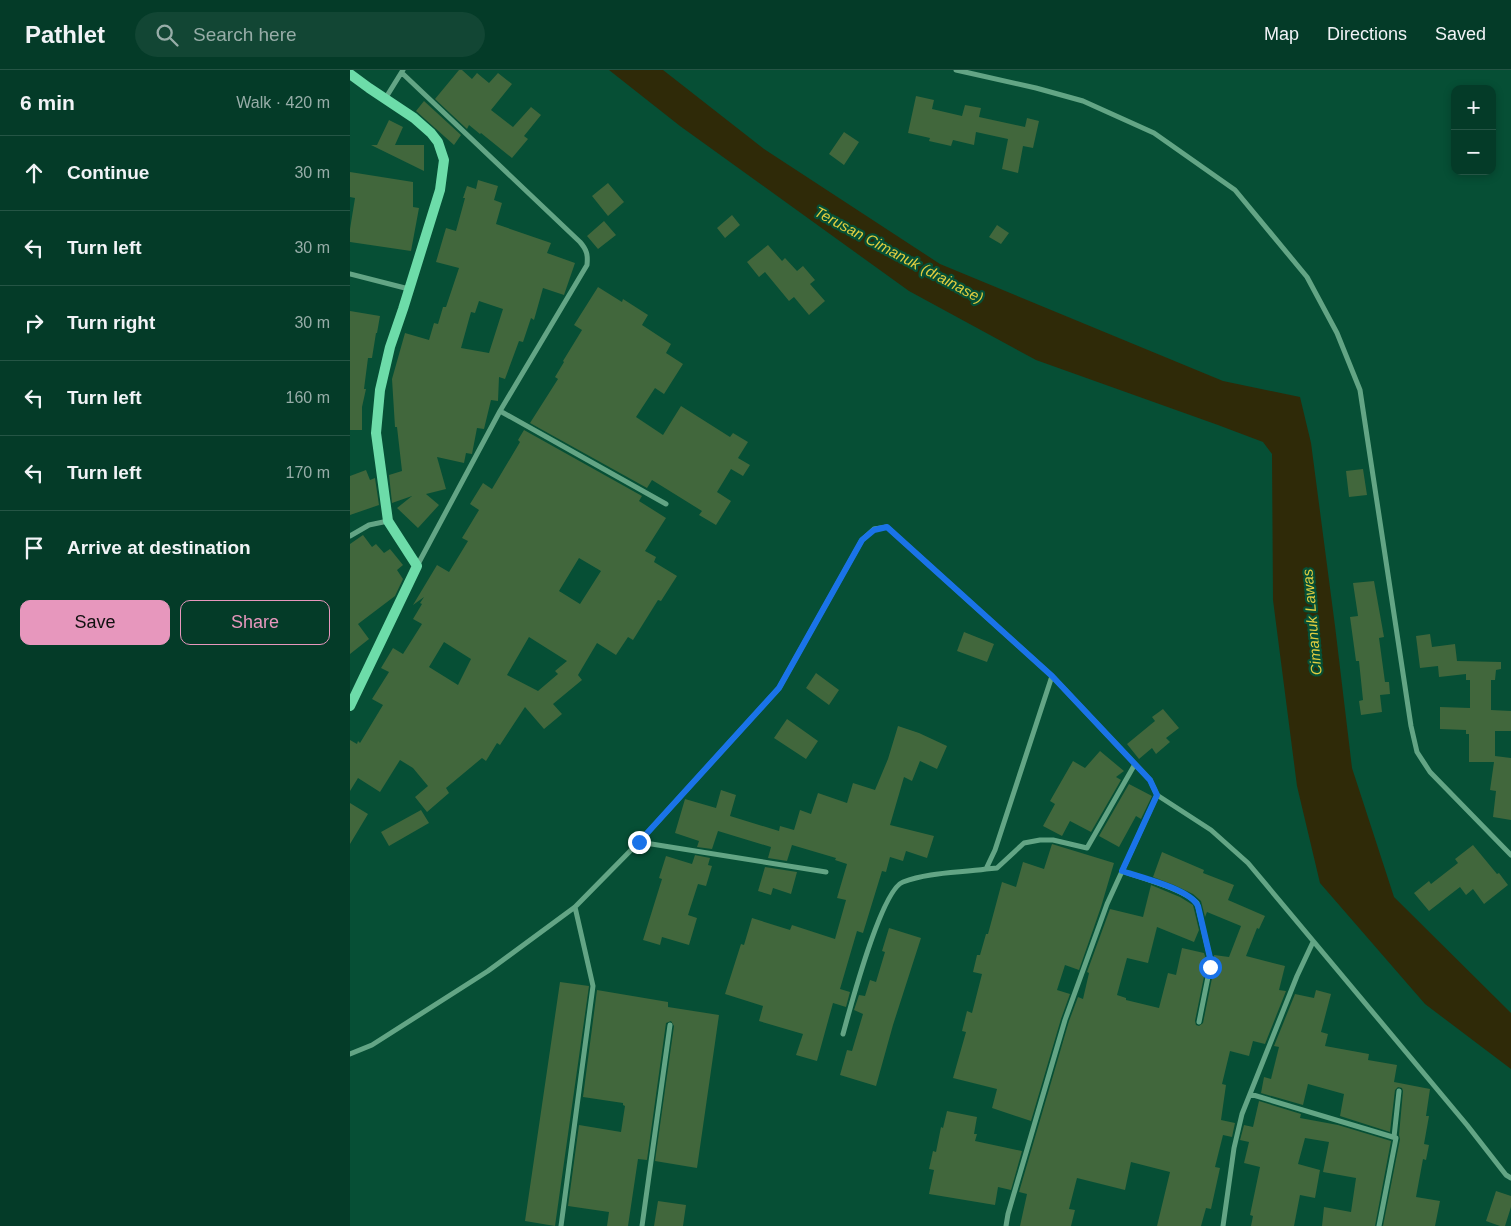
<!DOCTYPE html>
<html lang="en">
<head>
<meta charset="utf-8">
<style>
	:root { --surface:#043b28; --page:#124634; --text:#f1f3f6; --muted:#97ada8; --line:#255545; --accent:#e797bd }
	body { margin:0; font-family:Helvetica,sans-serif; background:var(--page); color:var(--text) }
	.controls { position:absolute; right:15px; top:15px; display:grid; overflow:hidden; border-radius:10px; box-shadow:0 2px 8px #0003 }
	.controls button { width:45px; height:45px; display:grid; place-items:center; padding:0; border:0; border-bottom:1px solid var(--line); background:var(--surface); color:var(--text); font:25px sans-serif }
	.stop { position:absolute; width:15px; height:15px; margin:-11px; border:4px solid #1a73e8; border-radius:50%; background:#fff }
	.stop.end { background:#1a73e8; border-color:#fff; box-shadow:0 1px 5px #0008 }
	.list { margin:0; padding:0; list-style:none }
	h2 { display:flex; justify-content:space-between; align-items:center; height:65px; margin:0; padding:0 20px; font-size:21px }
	h2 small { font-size:16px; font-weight:400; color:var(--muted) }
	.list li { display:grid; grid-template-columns:32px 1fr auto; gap:15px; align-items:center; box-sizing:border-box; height:75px; padding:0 20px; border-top:1px solid var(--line) }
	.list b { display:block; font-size:19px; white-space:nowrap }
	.list em { font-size:16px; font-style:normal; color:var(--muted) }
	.actions { display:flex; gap:10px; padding:15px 20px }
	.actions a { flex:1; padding:11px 0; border:1px solid var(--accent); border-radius:10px; text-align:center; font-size:18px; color:var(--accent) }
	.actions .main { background:var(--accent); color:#111 }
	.icon { flex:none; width:28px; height:28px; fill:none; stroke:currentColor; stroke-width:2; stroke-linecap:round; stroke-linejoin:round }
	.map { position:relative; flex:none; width:1161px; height:1156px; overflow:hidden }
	header { display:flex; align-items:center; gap:30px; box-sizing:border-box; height:70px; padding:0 25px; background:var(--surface); border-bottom:1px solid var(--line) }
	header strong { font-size:24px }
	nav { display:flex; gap:28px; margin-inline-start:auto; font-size:18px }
	.search { width:350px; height:45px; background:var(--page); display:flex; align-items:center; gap:12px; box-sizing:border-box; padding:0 18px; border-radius:28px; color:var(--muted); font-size:19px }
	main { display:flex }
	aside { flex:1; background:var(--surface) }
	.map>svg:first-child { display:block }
	.water { fill:#2f2a08 }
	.building { fill:#41673c; fill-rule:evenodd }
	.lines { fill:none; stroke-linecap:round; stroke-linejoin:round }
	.street { stroke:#63a585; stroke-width:5 }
	.secondary { stroke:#6ddca9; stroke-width:10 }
	.route { stroke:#1a73e8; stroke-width:6 }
	.labels { text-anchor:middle; stroke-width:4.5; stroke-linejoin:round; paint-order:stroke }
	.water-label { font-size:15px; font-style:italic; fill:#e1ce40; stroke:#064f35 }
</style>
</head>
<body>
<header>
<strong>Pathlet</strong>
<div class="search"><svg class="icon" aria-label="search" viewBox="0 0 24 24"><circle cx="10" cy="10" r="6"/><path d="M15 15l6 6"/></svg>Search here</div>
<nav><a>Map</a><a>Directions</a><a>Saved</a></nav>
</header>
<main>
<aside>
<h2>6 min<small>Walk · 420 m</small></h2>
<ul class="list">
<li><svg class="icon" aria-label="ahead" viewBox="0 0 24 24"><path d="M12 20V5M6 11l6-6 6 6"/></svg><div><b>Continue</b></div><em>30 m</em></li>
<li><svg class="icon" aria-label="left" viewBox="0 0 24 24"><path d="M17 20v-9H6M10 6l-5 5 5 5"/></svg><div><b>Turn left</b></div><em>30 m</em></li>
<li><svg class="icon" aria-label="right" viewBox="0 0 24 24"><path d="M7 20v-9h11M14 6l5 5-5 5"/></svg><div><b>Turn right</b></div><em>30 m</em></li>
<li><svg class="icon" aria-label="left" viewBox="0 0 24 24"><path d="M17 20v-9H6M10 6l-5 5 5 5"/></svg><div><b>Turn left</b></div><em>160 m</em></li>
<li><svg class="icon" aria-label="left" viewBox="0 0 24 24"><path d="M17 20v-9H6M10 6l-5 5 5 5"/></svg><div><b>Turn left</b></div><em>170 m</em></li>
<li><svg class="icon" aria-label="arrive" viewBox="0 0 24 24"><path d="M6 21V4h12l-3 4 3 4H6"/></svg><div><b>Arrive at destination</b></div></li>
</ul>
<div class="actions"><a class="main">Save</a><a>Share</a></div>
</aside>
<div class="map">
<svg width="1161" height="1156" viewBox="0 0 1161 1156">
	<rect width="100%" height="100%" fill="#064f35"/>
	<path class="water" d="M259 0H313L414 79 590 194 873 311 950 327 961 373 985 556 1002 698 1044 827 1161 943V999L1075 934 970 813 947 716 923 530 922 384 913 372 868 355 686 290 559 221 330 56Z"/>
	<path class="building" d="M109 0H112L122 9 127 3 139 13 148 3 162 14 141 40 163 57 181 37 191 45 174 66 178 69 162 88 131 63 130 64 119 55 117 59 85 29Z
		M566 26 584 30 582 39 612 46 615 35 631 38 629 47 675 57 677 48 689 51 683 78 673 76 668 103 652 99 658 69 626 62 624 75 603 70 601 76 579 71 580 68 558 63Z
		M74 31 111 65 104 75 66 41Z
		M39 50 53 57 45 75H74V101L21 75H27Z
		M494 62 509 72 494 95 479 84Z
		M0 102 63 112V137L69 138 61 181 0 172V159L5 128 0 127Z
		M128 110 148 116 144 130 152 133 146 154 201 173 197 183 225 193 214 225 193 218 184 250 181 248 173 272 169 271 155 309 149 307 148 331 141 330 134 359 127 358 122 384 116 383 114 393 87 387 96 419 76 424 89 435 68 458 47 438 62 426 42 433 39 405 52 401 47 357H45L42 309 55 263 79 270 84 253 88 254 93 237H96L109 198 86 192 96 158 106 161 115 128H113L117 116 126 119ZM129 231 153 239 139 283 111 278 121 242 125 243Z
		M258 113 274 132 258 146 242 126Z
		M382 145 390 155 375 168 367 158Z
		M254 151 266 165 248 179 237 166Z
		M647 155 659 163 651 174 639 167Z
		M418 175 432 191 435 188 447 201 453 196 465 210 460 214 475 231 459 245 444 227 439 231 415 202 409 207 397 192Z
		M248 217 272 232 273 229 298 245 292 255 321 274 316 283 333 294 314 324 305 318 286 347 313 365 331 336 380 367 383 363 398 372 388 388 400 395 393 406 381 399 367 422 381 431 366 455 349 445 352 441 302 410 297 418 180 353 208 309 205 307 214 292 213 291 232 260 224 255Z
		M0 241 30 246 27 263H26L22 288H18L14 319H16L12 337V360H0Z
		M174 360 292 426 289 431 316 448 295 481 306 487 304 492 327 506 311 531 308 530 283 570 278 567 266 585 247 573 228 605 232 610 203 634 212 644 194 659 175 637 150 675 147 673 136 691 132 688 96 718 99 723 77 742 65 727 78 716 63 698 50 690 30 722 8 708 0 721V670L7 674 8 671 10 673 33 635 22 629 39 602 31 598 43 578 53 584 72 554 63 549 72 534 70 533 74 527 63 535 87 495 99 502 118 471 112 468 129 440 120 434 133 413 142 419 170 372 168 370ZM229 488 251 501 230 534 209 521ZM179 567 217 591 205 601 208 604 188 621 157 605ZM94 572 121 589 108 615 79 597Z
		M1013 399 1017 425 999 427 996 401Z
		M16 400 20 410 25 408 29 435 0 445V406Z
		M13 465 22 477 26 474 34 483 40 479 53 495 47 500 53 509 45 526 8 554 19 569 0 584V474Z
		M1024 511 1034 567 1029 568 1035 612H1039L1040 624 1030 625 1032 642 1011 645 1009 631 1013 630 1009 591H1006L1000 547 1008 546 1003 513Z
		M614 562 644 574 637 592 607 581Z
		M1080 564 1082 577 1105 574 1107 591 1151 592V599L1146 600 1145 610H1141V640L1161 641V661H1145V686L1161 688V750L1143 747 1146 721 1140 720 1144 692H1119V664H1116V660L1090 659V637L1120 638V610H1116V604L1089 607 1088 596 1070 598 1066 566Z
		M466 603 489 620 479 635 456 618Z
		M813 639 829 658 816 668 820 672 806 684 802 678 789 689 777 674 805 651 802 647Z
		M437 649 468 671 456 689 424 668Z
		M548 656 569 663 597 676 587 699 570 691 562 711 554 707 540 755 584 766 577 788 556 781 553 791 540 787 536 802 532 801 513 863 507 861 490 919 500 922 496 937 483 933 467 991 446 985 453 964 409 951 413 936 375 924 391 874 394 875 402 848 440 860 442 855 485 869 496 830 487 828 497 794 485 790 486 788 442 775 437 791 418 788 421 777 368 761 362 779 347 777 349 771 325 763 335 729 366 738 371 720 386 725 380 746 429 761 430 756 444 760 450 740 461 744 468 723 497 733 503 713 525 720 538 689Z
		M750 681 774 701 766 707 771 710 741 762 720 751 712 766 693 756 705 734 700 731 723 691 735 698Z
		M779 714 802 726 791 749 786 746 769 777 749 766Z
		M0 733 18 744 0 774Z
		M71 740 79 753 39 776 31 762Z
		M702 774 764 793 751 837 729 900 715 895 707 920 720 924 711 949 681 1051 642 1038 647 1019 603 1008 616 962 612 961 617 941 622 943 632 904 623 902 627 885H630L636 864H638L652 812 666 817 673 792 694 799Z
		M1123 775 1147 804 1149 803 1158 815 1134 834 1123 819 1116 825 1110 817 1079 841 1064 823 1079 811 1081 814 1108 793 1105 789Z
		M812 782 854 800 853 803 884 815 878 830 915 846 909 859 907 858 896 886 935 896 929 920 936 921 915 974 903 971 899 986 880 981 872 1014 876 1015 871 1050 885 1053 882 1067 873 1065 865 1097 870 1098 861 1139 856 1138 851 1156H807L820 1102 781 1092 775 1120 727 1108 719 1139 725 1140 721 1156H670L677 1124 669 1122 719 951 728 927 733 929 739 903 737 902 760 839 793 847 801 815 830 827 843 835 849 860 844 872 807 857 798 893 777 888 767 925 776 928V930L809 938 818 903 826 905 832 878 854 883 857 892 845 951 846 955 849 956 853 953 865 893 864 885 879 887 891 856 857 842 855 847 851 831 843 824 824 815 803 807Z
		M345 785 360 788 358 795 362 796 356 816 348 814 338 845 347 848 339 875 312 867 310 875 293 870 312 809 309 808 316 786 342 794Z
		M415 797 447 802 441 824 423 818 421 825 408 821Z
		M539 858 571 868 543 955 526 1016 490 1005 497 980 502 981 513 944 504 940 509 925 515 926 520 910 526 912 535 882 532 881Z
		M210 912 239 916 205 1156 175 1151Z
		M247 920 318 932V937L369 945 347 1098 305 1091 324 956 321 951 316 953 297 1090 288 1089 278 1156H257L259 1142 218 1136 229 1055 271 1062 275 1036 273 1035V1033L233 1027Z
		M966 920 981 924 971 962 978 964 975 976 1019 984 1018 990 1047 995 1044 1012 1080 1019 1076 1046H1079L1074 1074 1079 1075 1076 1090 1073 1089 1066 1127 1090 1131 1085 1156H1033L1050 1069 1049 1065 1053 1021 1052 1018 1048 1017 1045 1020 1040 1062 990 1046 994 1024 958 1014 953 1035 911 1023 914 1007 921 1009 929 977 924 976 945 924 964 928Z
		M909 1031 951 1044 950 1048 988 1055 1041 1071 1025 1156H972L974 1137 1001 1142 1006 1108 973 1102 979 1072 955 1068 948 1094 970 1100 965 1128 950 1125 944 1156H901L903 1146 900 1145 910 1097 894 1093 899 1072 890 1070 894 1055 903 1057Z
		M597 1041 627 1047 624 1064H627L625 1071 672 1081 661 1120 648 1117 645 1135 579 1124 584 1100 579 1099 583 1081 586 1082 591 1057 593 1058Z
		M1146 1121 1161 1126V1137L1155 1156H1150L1136 1151Z
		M308 1131 336 1135 333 1156H304Z"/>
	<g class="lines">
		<path class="street" d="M606 0 686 18 733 31 804 63 885 120 957 207 987 263 1010 320 1061 656 1067 682 1080 702 1161 785
			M52 3 230 172C237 180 238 185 237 195L150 341 67 496
			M35 29 53 0
			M0 204 59 219
			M150 341 316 434
			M0 466 19 455 38 451
			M807 725 861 760 898 793 1117 1055 1156 1105 1161 1108
			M289 772 476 802
			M636 799 647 798 674 773 690 770H703L737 778 785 694
			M772 801C791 808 834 819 847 833L861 892 849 952
			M493 964C500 939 531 820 553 812 579 802 609 803 636 799L645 780 702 606
			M0 984 22 975 138 901 225 837 289 772 429 618 512 470 524 459 537 457 702 606 800 710 807 725 757 834 715 950 658 1144 656 1156
			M900 1024 1046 1068 1029 1156
			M1044 1067 1049 1021
			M211 1156 243 916 225 837
			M292 1156 320 955
			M873 1156 884 1078 892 1044 947 906 963 872"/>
		<path class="secondary" d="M0 4 19 18 64 48 81 63 88 72 94 90 90 120 53 239 40 277 30 320 26 363 38 451 67 496 0 636"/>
	</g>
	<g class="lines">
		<path class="route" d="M289 772 429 618 512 470 524 460 537 457 702 606 800 710 807 725 772 801C790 807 840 819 848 836L861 892 860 897"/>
	</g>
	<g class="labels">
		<g class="water-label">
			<text transform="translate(549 185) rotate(28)" y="5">Terusan Cimanuk (drainase)</text>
			<text transform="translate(962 552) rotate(-95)" y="5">Cimanuk Lawas</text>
		</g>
	</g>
</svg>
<div class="controls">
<button>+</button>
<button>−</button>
</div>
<div class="stop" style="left:860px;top:897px"></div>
<div class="stop end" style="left:289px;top:772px"></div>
</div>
</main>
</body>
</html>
